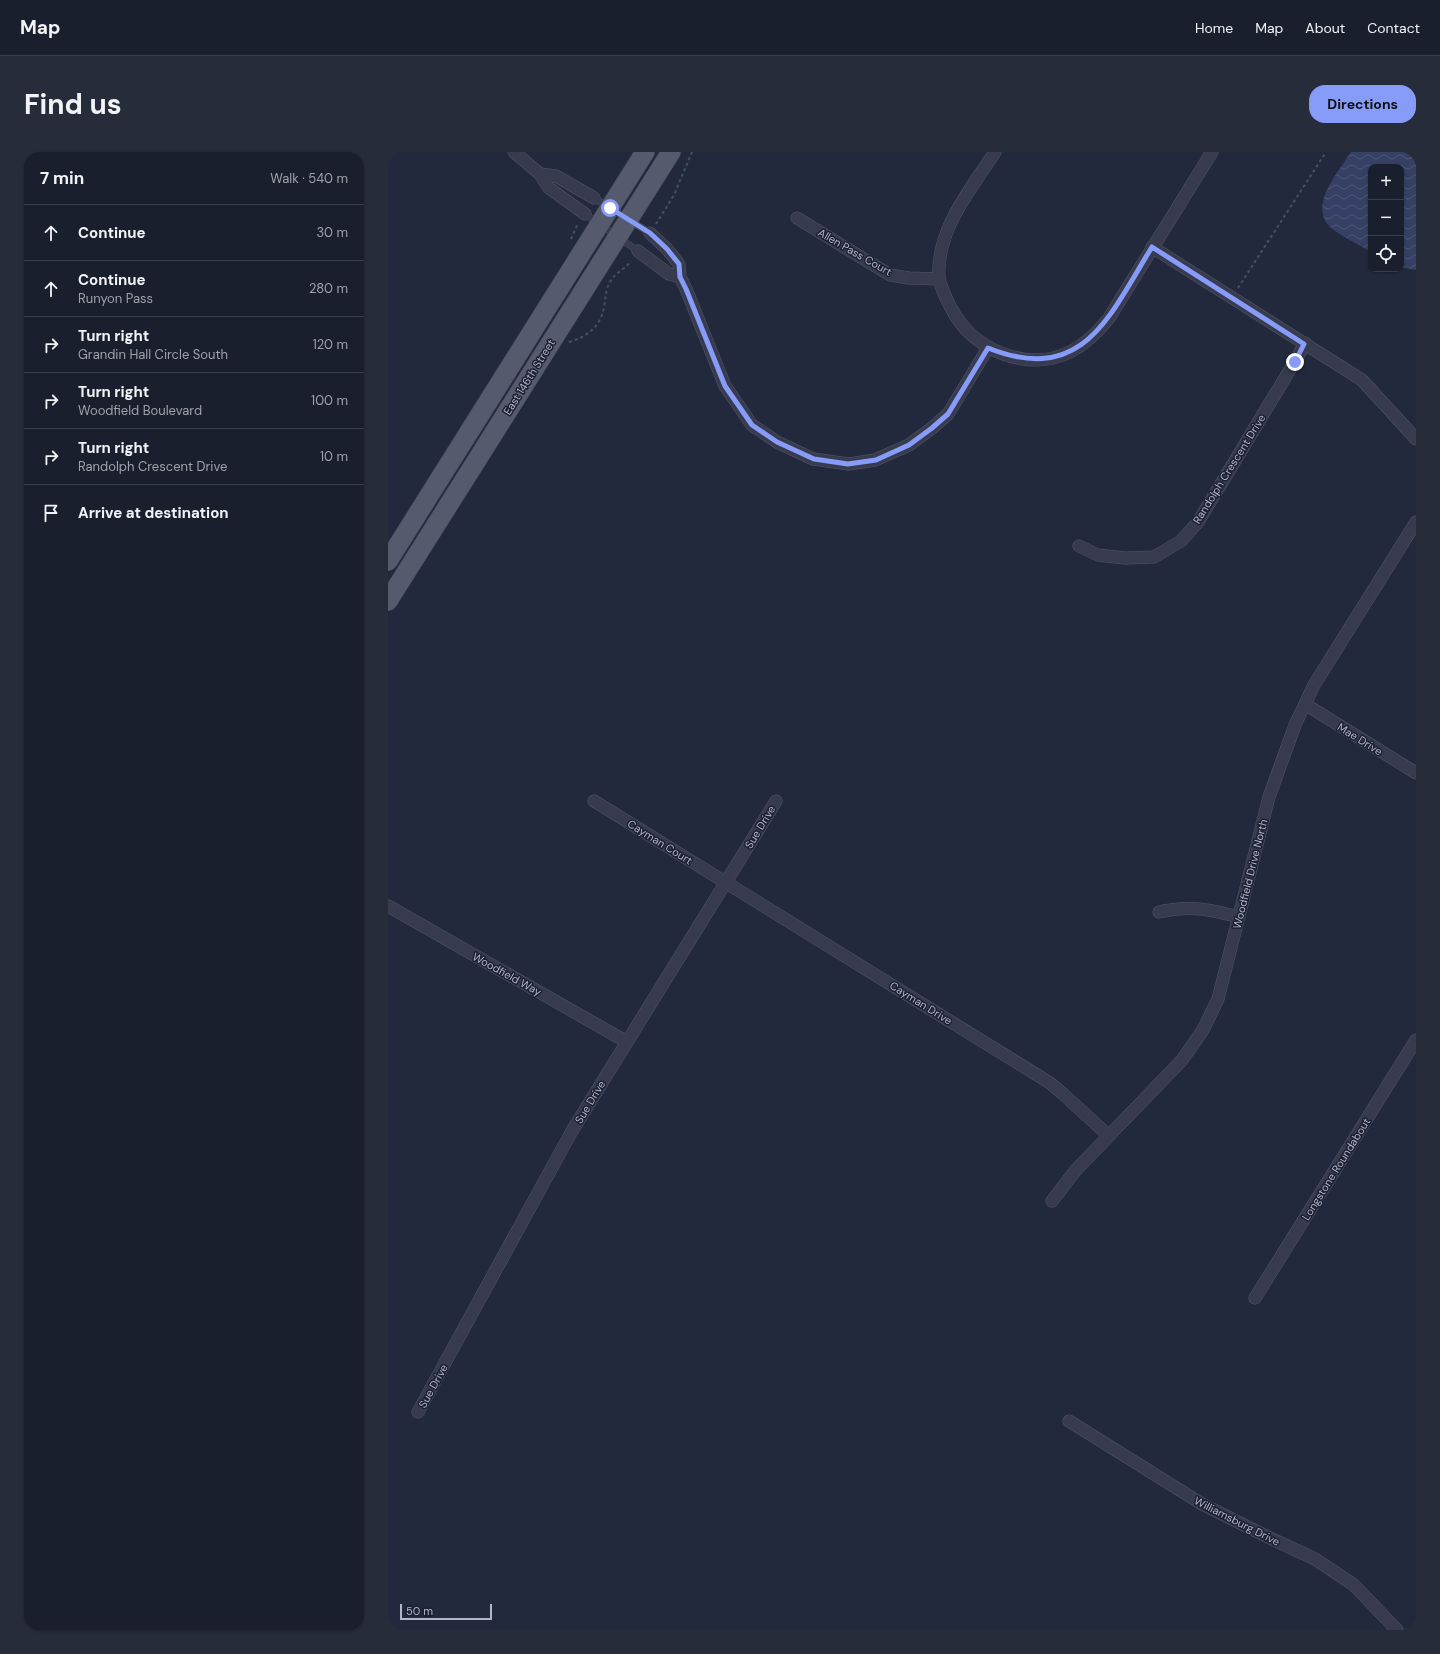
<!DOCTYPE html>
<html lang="en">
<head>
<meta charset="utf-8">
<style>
	:root { --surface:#1a1f2e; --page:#272c3a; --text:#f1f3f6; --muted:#9fa2aa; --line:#383d4a; --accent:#879bf9 }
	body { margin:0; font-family:"DM Sans",sans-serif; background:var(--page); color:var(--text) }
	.controls { position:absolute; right:12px; top:12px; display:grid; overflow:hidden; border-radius:8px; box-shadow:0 1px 3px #0004 }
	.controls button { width:36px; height:36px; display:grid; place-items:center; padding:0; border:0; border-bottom:1px solid var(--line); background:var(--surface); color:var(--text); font:20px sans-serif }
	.scale { position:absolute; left:12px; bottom:10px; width:92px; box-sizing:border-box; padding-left:4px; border:2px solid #b3b6c8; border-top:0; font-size:11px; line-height:14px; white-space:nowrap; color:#b3b6c8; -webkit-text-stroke:3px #1c2032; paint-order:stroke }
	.stop { position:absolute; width:12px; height:12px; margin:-9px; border:3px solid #879bf9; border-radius:50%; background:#fff }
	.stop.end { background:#879bf9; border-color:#fff; box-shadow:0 1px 4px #0008 }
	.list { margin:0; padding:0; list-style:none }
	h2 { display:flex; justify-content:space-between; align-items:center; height:52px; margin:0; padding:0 16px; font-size:17px }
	h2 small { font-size:13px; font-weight:400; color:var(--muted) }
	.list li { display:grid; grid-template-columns:26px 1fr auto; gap:12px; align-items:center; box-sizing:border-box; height:56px; padding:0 16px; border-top:1px solid var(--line) }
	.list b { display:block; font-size:15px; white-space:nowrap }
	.list p { margin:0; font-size:13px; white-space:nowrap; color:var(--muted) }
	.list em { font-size:13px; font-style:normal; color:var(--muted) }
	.icon { flex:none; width:22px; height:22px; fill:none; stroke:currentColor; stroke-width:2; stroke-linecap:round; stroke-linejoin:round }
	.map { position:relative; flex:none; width:1028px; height:1478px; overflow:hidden; border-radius:16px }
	header { display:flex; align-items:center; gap:24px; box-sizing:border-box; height:56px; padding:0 20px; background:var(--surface); border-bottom:1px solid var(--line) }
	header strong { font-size:19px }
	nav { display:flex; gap:22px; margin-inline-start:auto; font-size:14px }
	.intro { display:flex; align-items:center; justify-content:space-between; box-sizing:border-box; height:96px; padding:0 24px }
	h1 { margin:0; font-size:28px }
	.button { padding:10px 18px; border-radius:16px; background:var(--accent); color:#111; font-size:14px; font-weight:700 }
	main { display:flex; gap:24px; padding:0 24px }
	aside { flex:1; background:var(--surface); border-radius:16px; box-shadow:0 1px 3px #0004 }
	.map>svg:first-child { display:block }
	.water { fill:url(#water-waves) }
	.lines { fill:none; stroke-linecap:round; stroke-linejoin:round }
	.lane-casing { stroke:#525668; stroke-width:7 }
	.street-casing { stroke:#525668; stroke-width:13 }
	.primary-casing { stroke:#404456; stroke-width:20 }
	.path { stroke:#43535b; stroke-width:2; stroke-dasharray:3 3; stroke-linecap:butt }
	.lane { stroke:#373b4d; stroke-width:6 }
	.street { stroke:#373b4d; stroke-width:12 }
	.primary { stroke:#555a6d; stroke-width:19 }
	.route { stroke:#879bf9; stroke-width:5 }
	.labels { text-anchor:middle; stroke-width:3; stroke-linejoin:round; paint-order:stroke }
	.street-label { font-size:11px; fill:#b3b6c8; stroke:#1c2032 }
</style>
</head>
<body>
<header>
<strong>Map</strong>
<nav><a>Home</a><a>Map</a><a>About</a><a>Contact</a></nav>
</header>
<div class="intro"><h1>Find us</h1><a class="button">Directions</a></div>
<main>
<aside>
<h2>7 min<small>Walk · 540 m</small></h2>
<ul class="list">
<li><svg class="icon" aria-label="ahead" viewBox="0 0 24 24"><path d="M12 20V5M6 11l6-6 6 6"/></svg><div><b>Continue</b></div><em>30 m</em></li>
<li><svg class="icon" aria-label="ahead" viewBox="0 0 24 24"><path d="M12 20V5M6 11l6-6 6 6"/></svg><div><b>Continue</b><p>Runyon Pass</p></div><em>280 m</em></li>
<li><svg class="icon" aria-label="right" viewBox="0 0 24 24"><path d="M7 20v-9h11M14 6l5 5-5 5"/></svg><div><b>Turn right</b><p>Grandin Hall Circle South</p></div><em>120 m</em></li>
<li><svg class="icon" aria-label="right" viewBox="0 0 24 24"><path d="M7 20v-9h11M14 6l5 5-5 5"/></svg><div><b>Turn right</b><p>Woodfield Boulevard</p></div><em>100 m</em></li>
<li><svg class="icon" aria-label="right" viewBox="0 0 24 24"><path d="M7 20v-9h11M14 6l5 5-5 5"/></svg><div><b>Turn right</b><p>Randolph Crescent Drive</p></div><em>10 m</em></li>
<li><svg class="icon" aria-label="arrive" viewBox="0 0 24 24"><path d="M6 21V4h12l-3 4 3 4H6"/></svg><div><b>Arrive at destination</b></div></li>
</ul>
</aside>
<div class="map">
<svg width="1028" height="1478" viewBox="0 0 1028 1478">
	<defs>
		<pattern id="water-waves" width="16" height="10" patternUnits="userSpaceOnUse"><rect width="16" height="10" fill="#364064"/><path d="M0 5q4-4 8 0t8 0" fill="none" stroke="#515979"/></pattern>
	</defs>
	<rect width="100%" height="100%" fill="#23293d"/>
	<path class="water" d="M963 0H1028V118L1013 115V15H983V100C972 93 949 82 941 74 921 52 951 19 963 0Z"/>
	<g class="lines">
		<g class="lane-casing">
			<path id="lane" d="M206 46 262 81
				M197 62 250 99"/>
		</g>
		<g class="street-casing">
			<path id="street" d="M126 0 152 22 161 36 197 62
				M607 0C583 37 548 78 551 125 552 135 559 148 563 156 584 198 639 221 682 200 698 192 710 180 721 166L824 0
				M152 22 168 24 206 46
				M409 66 502 123 521 126 551 127
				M764 95 974 228 1028 287
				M250 99 281 122 292 125 291 112 279 97 262 81
				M292 125 298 137 337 234 364 273 389 290 425 307 461 312 487 308 521 293 544 276 560 262 600 196
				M691 394 710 403 737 406 766 405 793 389 810 370 909 206 917 191
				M917 552 1028 621
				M206 649 662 931 675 942 720 983
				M0 754 239 890
				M771 760C802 753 820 757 851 765
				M664 1049 687 1019 794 908 815 878 830 847 881 645 907 573 926 533 1028 370
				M867 1146 1028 888
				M30 1260 184 979 388 649
				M681 1269 814 1352 884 1387 927 1407 966 1433 1009 1478"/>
		</g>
		<g class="primary-casing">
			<path id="primary" d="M0 409 257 0
				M0 449 283 0"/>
		</g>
		<path class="path" d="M268 72 286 43 304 0
			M183 87 190 71
			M850 136 938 0
			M181 190C199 185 213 174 216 155 218 146 217 138 222 130 227 120 237 118 243 109"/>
		<use href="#lane" class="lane"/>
		<use href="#street" class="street"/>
		<use href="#primary" class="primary"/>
	</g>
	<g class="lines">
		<path class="route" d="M222 56 262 81 279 97 291 112 292 125 298 137 337 234 364 273 389 290 426 307 460 312 488 308 521 293 544 276 560 262 600 196C696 234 721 164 764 95L916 192 907 210"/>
	</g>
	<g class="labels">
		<g class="street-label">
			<text transform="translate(467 100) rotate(30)" y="4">Allen Pass Court</text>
			<text transform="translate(141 225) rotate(-58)" y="4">East 146th Street</text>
			<text transform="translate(841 317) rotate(-58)" y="4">Randolph Crescent Drive</text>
			<text transform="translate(972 587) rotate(32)" y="4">Mae Drive</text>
			<text transform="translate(372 675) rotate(-59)" y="4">Sue Drive</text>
			<text transform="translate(272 690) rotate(32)" y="4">Cayman Court</text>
			<text transform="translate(862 722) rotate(-76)" y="4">Woodfield Drive North</text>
			<text transform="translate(119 822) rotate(29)" y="4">Woodfield Way</text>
			<text transform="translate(533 851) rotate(32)" y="4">Cayman Drive</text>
			<text transform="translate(202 950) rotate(-59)" y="4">Sue Drive</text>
			<text transform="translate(948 1017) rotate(-58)" y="4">Longstone Roundabout</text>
			<text transform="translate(45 1234) rotate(-61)" y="4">Sue Drive</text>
			<text transform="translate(849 1369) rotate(27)" y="4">Williamsburg Drive</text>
		</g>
	</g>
</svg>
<div class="controls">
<button>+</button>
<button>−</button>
<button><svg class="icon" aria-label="locate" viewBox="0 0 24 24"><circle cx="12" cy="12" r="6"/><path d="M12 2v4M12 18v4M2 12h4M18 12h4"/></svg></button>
</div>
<div class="scale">50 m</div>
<div class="stop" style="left:222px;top:56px"></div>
<div class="stop end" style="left:907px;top:210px"></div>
</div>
</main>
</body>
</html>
